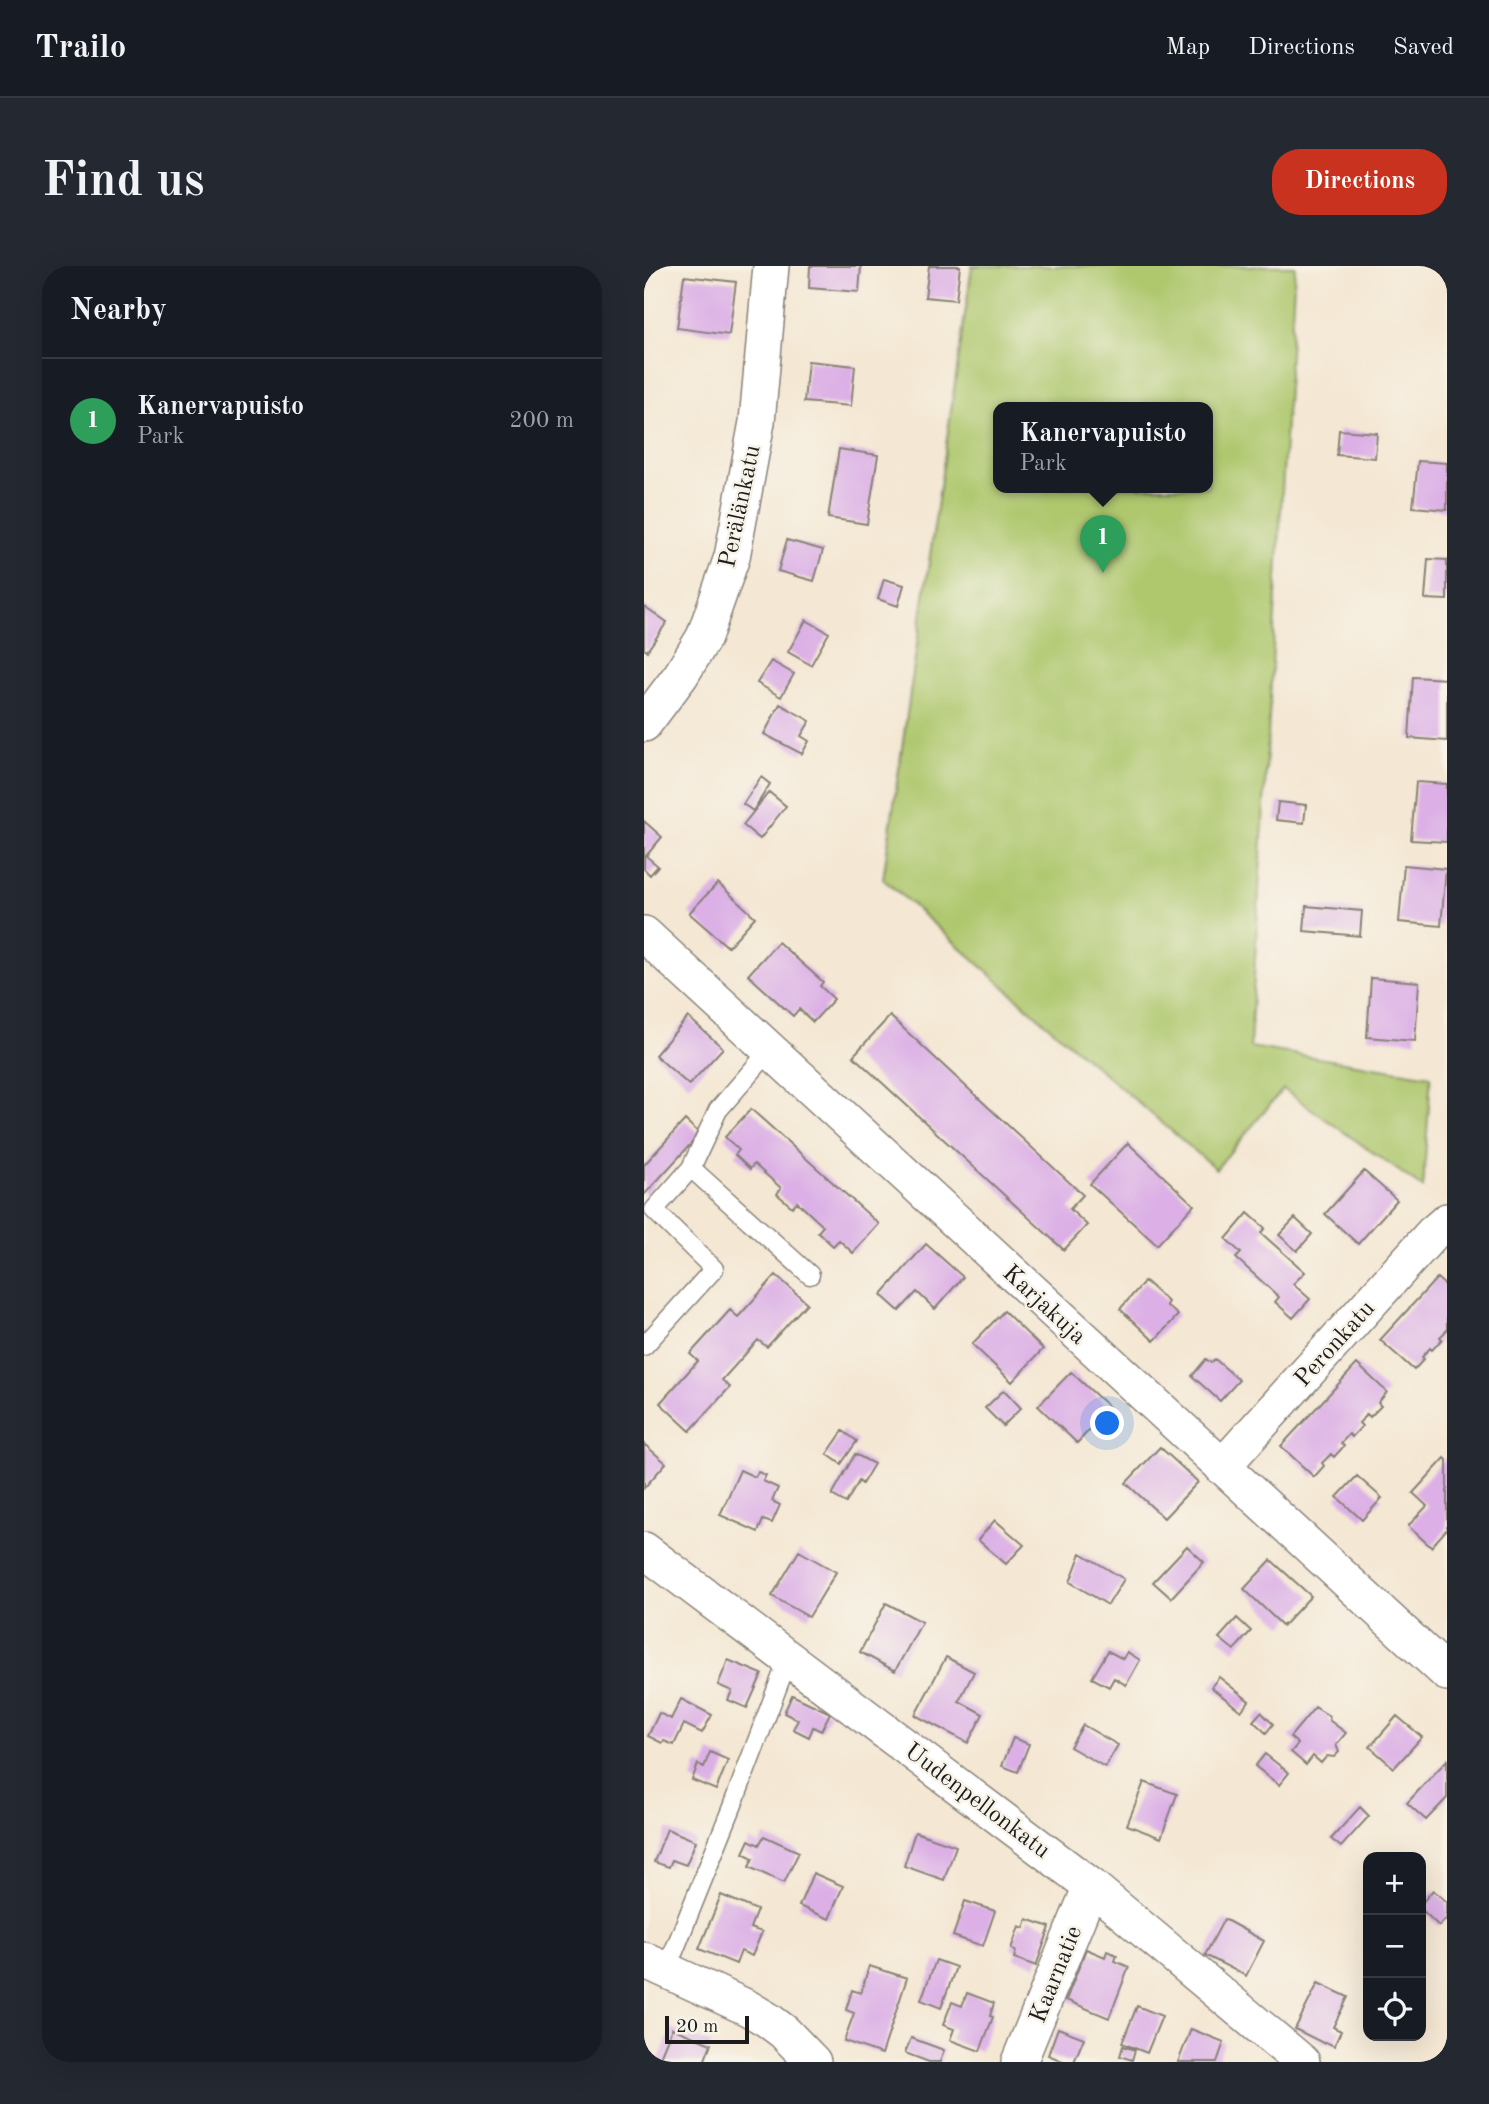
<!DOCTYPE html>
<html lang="en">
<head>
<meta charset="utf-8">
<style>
	:root { --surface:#171b24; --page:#242831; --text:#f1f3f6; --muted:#9ea1a6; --line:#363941; --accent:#c8321e }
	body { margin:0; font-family:"Old Standard TT",serif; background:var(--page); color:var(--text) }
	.controls { position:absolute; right:21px; bottom:21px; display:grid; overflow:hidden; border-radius:14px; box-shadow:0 7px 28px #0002 }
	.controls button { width:63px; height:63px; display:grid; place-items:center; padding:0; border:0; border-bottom:2px solid var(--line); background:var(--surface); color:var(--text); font:35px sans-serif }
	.scale { position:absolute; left:21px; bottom:18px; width:84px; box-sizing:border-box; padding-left:7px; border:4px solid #1c1c1c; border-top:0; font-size:19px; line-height:24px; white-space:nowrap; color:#1c1c1c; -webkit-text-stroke:5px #f7f3e8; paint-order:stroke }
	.you { position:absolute; left:464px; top:1158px; width:24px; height:24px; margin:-18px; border:5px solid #fff; border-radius:50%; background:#1a73e8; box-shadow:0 0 0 10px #1a73e833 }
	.badge { display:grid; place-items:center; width:46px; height:46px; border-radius:50%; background:var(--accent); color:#fff; font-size:23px; font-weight:700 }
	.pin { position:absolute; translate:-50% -58px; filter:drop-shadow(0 2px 4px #0008) }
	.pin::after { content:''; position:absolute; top:37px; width:24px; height:21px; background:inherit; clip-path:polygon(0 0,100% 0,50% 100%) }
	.popup { position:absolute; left:349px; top:136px; width:220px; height:91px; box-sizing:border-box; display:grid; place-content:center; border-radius:14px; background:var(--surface); filter:drop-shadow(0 2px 5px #0005); font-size:23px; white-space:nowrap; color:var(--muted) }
	.popup b { font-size:26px; color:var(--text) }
	.popup::after { content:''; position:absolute; left:50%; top:100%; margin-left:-14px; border:14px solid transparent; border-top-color:var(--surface) }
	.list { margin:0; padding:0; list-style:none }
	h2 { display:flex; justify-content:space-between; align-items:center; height:91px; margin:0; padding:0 28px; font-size:30px }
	h2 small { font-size:23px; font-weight:400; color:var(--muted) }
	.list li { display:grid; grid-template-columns:46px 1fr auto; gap:21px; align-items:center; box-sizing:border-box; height:126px; padding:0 28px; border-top:2px solid var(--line) }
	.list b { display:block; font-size:26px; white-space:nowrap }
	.list p { margin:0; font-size:23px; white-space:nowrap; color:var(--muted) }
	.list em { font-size:23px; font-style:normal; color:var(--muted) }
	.icon { flex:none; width:38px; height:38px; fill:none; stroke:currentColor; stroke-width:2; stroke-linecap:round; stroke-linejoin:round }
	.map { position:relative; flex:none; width:803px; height:1796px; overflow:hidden; border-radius:28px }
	header { display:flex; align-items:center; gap:42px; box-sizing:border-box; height:98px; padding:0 35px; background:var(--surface); border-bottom:2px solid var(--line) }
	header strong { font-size:33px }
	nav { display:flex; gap:38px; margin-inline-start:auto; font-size:24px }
	.intro { display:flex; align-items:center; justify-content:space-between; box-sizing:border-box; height:168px; padding:0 42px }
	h1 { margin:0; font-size:49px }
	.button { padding:18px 32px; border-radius:28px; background:var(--accent); color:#fff; font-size:24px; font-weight:700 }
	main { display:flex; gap:42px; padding:0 42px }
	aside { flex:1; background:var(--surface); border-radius:28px; box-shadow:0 7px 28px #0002 }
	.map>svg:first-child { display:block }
	.green { fill:#afc86e; stroke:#667245; stroke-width:2; fill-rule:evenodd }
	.building { fill:#dcb0e6 }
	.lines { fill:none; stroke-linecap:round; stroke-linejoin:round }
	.lane-casing { stroke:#888278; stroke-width:21 }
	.street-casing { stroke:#888278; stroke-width:38 }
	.lane { stroke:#fff; stroke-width:18 }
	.street { stroke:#fff; stroke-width:35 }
	.labels { text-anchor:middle; stroke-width:5; stroke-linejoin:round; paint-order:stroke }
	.street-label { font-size:24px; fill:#1c1c1c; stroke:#f7f3e8 }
</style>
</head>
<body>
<header>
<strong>Trailo</strong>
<nav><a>Map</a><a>Directions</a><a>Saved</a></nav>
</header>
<div class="intro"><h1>Find us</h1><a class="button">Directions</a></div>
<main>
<aside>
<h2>Nearby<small></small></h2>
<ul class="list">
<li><span class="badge" style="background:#2e9e5b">1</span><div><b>Kanervapuisto</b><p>Park</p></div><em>200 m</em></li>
</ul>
</aside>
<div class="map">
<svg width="803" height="1796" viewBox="0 0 803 1796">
	<rect width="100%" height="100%" fill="#f7f3e8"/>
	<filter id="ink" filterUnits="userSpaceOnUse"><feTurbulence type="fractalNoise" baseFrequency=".0143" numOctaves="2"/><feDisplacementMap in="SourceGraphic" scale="14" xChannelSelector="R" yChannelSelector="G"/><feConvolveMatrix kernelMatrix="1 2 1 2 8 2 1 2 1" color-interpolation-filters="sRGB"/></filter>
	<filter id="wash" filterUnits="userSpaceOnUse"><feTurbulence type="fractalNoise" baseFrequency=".00686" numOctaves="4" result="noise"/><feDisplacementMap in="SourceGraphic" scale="28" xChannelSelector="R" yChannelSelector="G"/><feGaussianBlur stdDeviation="1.57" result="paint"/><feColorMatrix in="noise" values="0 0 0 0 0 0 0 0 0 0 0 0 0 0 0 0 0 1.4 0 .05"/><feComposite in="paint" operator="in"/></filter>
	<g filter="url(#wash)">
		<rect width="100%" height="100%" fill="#f4e7d3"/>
		<path class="green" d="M328 0H651L606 781 787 810 779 922 639 823 572 903 407 762 239 613ZM354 141H564V221H354Z"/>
		<g id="blocks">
			<path class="building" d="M166 0H217L215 26 165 22Z
				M285 0H316L312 34 281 31Z
				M40 10 92 16 85 69 33 62Z
				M164 95 211 100 207 140 160 136Z
				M695 164 733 167 731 192 693 189Z
				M195 183 234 189 223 258 184 252Z
				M774 195 803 197V244L769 241Z
				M143 274 179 284 170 315 134 305Z
				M784 293 803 294V334L781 333Z
				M240 313 260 319 254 340 234 333Z
				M0 340 23 356 3 385 0 383Z
				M162 354 185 367 167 399 144 386Z
				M127 395 150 408 137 431 113 417Z
				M769 411 803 413V475L765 472Z
				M136 438 166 455 157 470 165 475 158 488 120 468Z
				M117 511 126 518 109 545 99 538Z
				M772 516 803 518V576L767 574Z
				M125 526 142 540 116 573 99 559Z
				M634 536 662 539 660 557 632 554Z
				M0 555 18 571 2 590 14 600 6 609 0 603Z
				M760 599 802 603 797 660 755 656Z
				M74 617 111 651 84 681 45 647Z
				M662 640 718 645 716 670 660 665Z
				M134 676 179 716 176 720 190 733 169 756 155 743 149 750 104 709Z
				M727 712 775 716 771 775 723 771Z
				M246 750 439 929 426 943 443 959 420 984 209 790Z
				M44 751 79 782 45 819 11 789Z
				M107 843 235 958 209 987 195 974 189 980 174 966 179 960 153 936 148 941 133 928 137 922 110 898 106 903 91 889 95 884 81 871Z
				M41 854 56 868 0 929V899Z
				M484 877 550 939 513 979 446 918Z
				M720 905 753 934 714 978 681 948Z
				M604 947 621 962 617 967 661 1006 649 1018 666 1033 649 1052 631 1036 635 1031 592 992 597 987 582 973Z
				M651 952 668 968 653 985 635 969Z
				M282 978 319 1011 291 1043 273 1026 255 1045 237 1029Z
				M132 1009 163 1037 123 1081 114 1074 78 1114 86 1121 46 1165 16 1137 54 1095 46 1088 86 1044 94 1051Z
				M793 1012 803 1021V1064L796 1071 798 1073 788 1084 786 1082 778 1091 780 1093 770 1104 736 1074Z
				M501 1015 524 1036 522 1039 534 1049 510 1075 476 1043Z
				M360 1045 399 1083 368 1116 328 1078Z
				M562 1093 567 1097 571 1093 595 1114 576 1135 548 1110Z
				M713 1098 743 1126 734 1137 737 1140 726 1151 723 1148 715 1157 718 1160 708 1171 705 1168 697 1177 700 1180 690 1191 687 1188 678 1197 680 1200 670 1211 637 1180Z
				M427 1106 466 1142 433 1177 394 1140Z
				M360 1124 377 1142 359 1160 341 1142Z
				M199 1165 213 1175 197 1198 183 1188Z
				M0 1178 22 1197 0 1222Z
				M516 1181 554 1216 520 1252 482 1217Z
				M211 1188 230 1198 218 1218 215 1215 202 1237 188 1229Z
				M801 1192 803 1194V1263L787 1281 764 1260 783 1240 769 1227Z
				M96 1204 111 1211 114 1206 122 1209 119 1215 134 1222 128 1235 136 1239 128 1257 119 1254 114 1266 76 1249Z
				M713 1210 738 1232 718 1254 693 1231Z
				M351 1254 380 1279 362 1298 334 1274Z
				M543 1280 560 1296 527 1332 509 1316Z
				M155 1285 192 1306 165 1351 128 1330Z
				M437 1287 480 1313 464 1339 426 1316Z
				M627 1294 667 1330 639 1360 600 1323Z
				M242 1337 278 1356 251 1405 216 1386Z
				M593 1352 607 1365 590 1384 575 1372Z
				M464 1385 479 1393 483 1386 496 1394 482 1419 470 1412 465 1421 448 1412Z
				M302 1391 330 1406 315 1435 339 1448 324 1477 271 1449Z
				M84 1394 118 1408 103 1442 84 1434 88 1425 74 1419Z
				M575 1411 605 1435 597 1445 567 1421Z
				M148 1429 186 1447 177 1465 169 1461 165 1471 149 1463 154 1454 140 1447Z
				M37 1433 68 1449 58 1467 40 1458 30 1479 20 1475 18 1477 4 1470 15 1447 27 1453Z
				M671 1441 685 1450V1454L702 1467 692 1479 695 1486 690 1491 683 1490 677 1497 669 1490 662 1499 647 1486 654 1478 646 1471Z
				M617 1446 629 1458 622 1467 609 1455Z
				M753 1450 778 1471 750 1502 726 1481Z
				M439 1459 474 1479 461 1501 426 1481Z
				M369 1472 385 1478 374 1506 358 1500Z
				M66 1486 84 1494 72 1524 48 1514 54 1498 60 1501Z
				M621 1488 645 1507 635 1519 611 1500Z
				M803 1494V1532L782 1554 763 1537Z
				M500 1516 533 1528 517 1572 483 1559Z
				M716 1541 725 1550 697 1581 687 1573Z
				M23 1563 52 1575 42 1599 28 1594 25 1601 10 1596Z
				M271 1566 312 1580 300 1614 260 1600Z
				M120 1570 155 1586 140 1617 105 1601 109 1592 99 1587 105 1574 115 1579Z
				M169 1607 199 1620 185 1653 155 1640Z
				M789 1624 803 1636V1652L795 1660 777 1643V1638Z
				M77 1629 113 1644 106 1662 118 1666 108 1690 97 1685 92 1698 55 1683Z
				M321 1635 351 1645 339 1680 309 1670Z
				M383 1653 406 1661 392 1700 370 1692 372 1685 367 1683 375 1660 380 1662Z
				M580 1653 620 1675 602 1710 561 1689Z
				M442 1683 461 1691 463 1685 473 1689 471 1695 485 1701 465 1752 422 1734Z
				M292 1694 312 1701 297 1742 277 1734Z
				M225 1700 263 1712 238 1788 200 1775 210 1747 202 1744 208 1724 217 1727Z
				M674 1717 704 1731 689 1761 697 1765 690 1780 682 1776 681 1778 651 1763Z
				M323 1727 350 1737 346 1750 349 1751 336 1785 306 1774 310 1763 299 1759 308 1736 318 1740Z
				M493 1740 518 1750 503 1787 478 1777Z
				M28 1762 67 1778 60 1796H14Z
				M414 1762 440 1772 430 1796H421L404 1789Z
				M547 1763 580 1776 573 1796H534Z
				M267 1772 300 1784 296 1796H285L261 1787Z
				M479 1780 491 1784 488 1794 476 1790Z"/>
		</g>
	</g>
	<g filter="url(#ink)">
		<use href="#blocks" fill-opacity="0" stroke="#888278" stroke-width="2"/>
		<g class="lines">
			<g class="lane-casing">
				<path id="lane" d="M47 902 166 1009
					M0 1080 70 1003 10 944 47 902 74 844 126 784
					M22 1705 88 1541 138 1409 147 1393"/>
			</g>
			<g class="street-casing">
				<path id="street" d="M0 458 37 409 60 371 88 291 113 156 127 0
					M0 668 803 1407
					M578 1201 789 967 803 955
					M0 1284 447 1620 658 1796
					M0 1694 104 1742 124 1754 140 1766 169 1796
					M375 1796 447 1620"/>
			</g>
			<use href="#lane" class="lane"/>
			<use href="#street" class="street"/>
		</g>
	</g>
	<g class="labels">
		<g class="street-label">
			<text transform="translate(95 240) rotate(-78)" y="8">Perälänkatu</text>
			<text transform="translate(401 1038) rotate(43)" y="8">Karjakuja</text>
			<text transform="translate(690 1077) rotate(-48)" y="8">Peronkatu</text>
			<text transform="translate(334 1534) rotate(37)" y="8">Uudenpellonkatu</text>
			<text transform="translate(411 1708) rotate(-68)" y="8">Kaarnatie</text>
		</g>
	</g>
</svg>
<div class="controls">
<button>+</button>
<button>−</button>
<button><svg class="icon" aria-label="locate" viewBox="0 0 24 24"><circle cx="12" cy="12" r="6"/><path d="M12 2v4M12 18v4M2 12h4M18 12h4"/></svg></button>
</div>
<div class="scale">20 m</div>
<div class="you"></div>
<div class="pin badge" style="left:459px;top:307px;background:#2e9e5b">1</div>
<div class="popup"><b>Kanervapuisto</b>Park</div>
</div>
</main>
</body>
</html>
